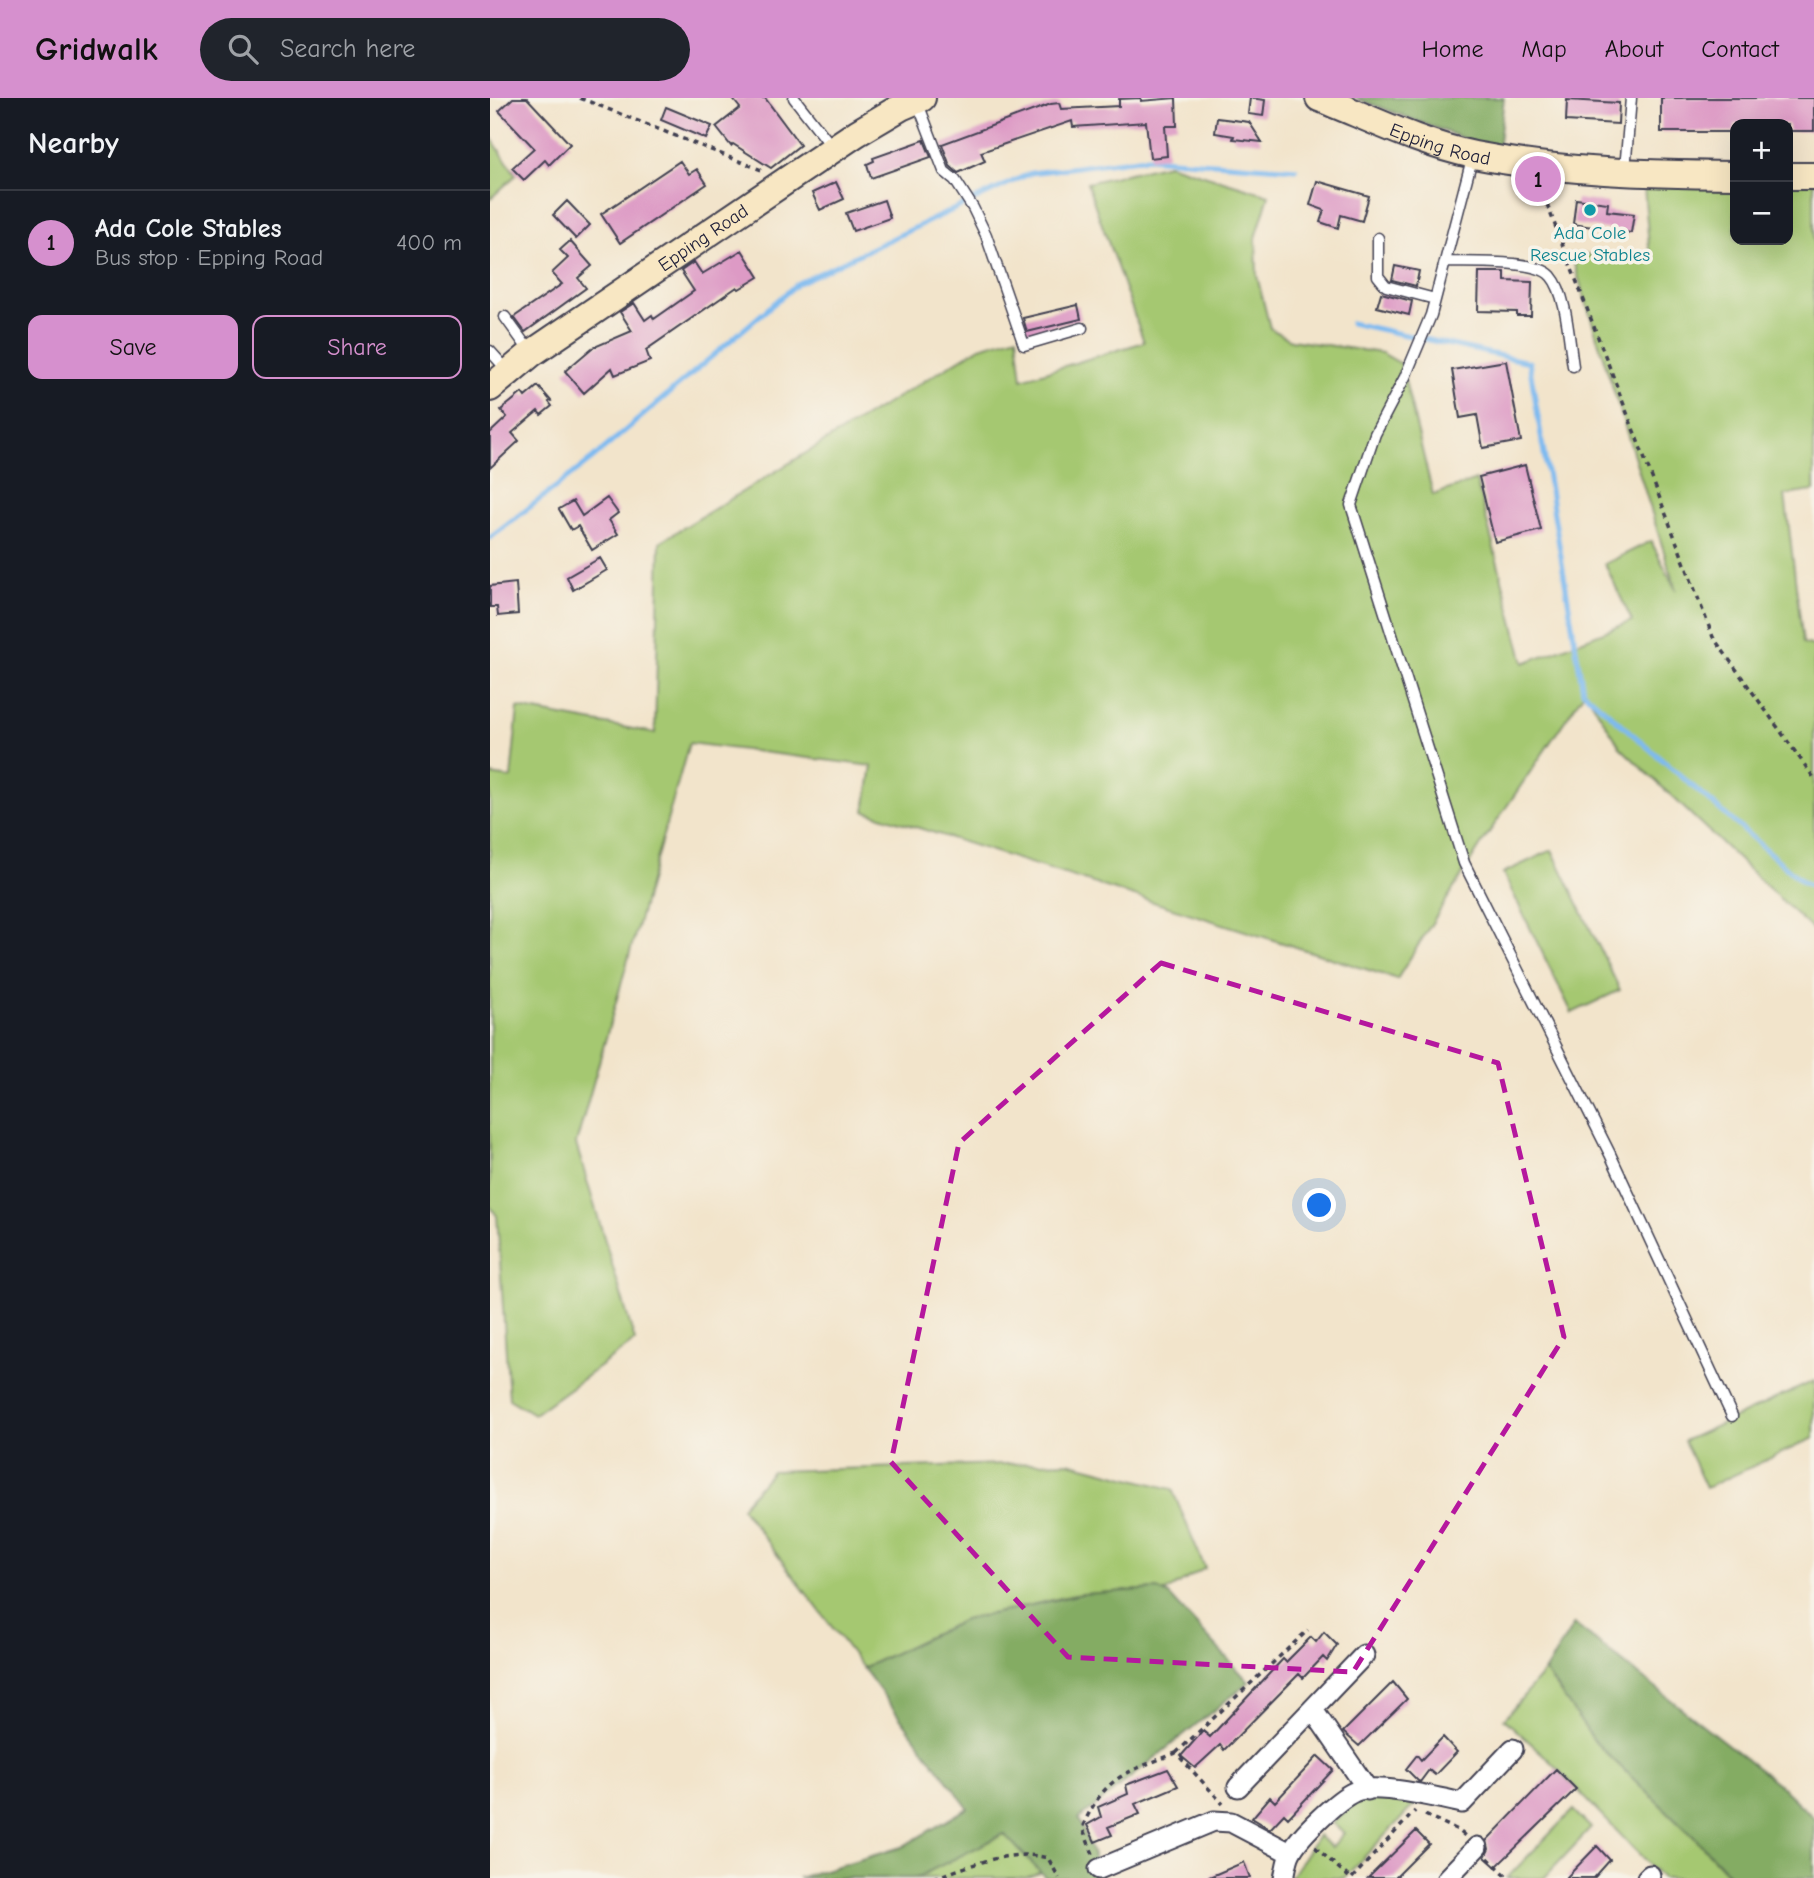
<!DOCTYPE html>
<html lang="en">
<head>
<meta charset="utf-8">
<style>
	:root { --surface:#171b24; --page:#20242c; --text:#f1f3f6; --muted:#9ea1a6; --line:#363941; --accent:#d690ce }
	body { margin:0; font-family:"Comic Neue",sans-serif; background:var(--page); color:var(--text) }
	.controls { position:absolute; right:21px; top:21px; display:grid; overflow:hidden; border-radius:14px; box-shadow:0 7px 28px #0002 }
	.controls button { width:63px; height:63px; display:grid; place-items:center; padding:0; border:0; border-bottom:2px solid var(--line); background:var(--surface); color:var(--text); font:35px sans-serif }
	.you { position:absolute; left:830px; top:1108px; width:24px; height:24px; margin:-18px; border:5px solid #fff; border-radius:50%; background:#1a73e8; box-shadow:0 0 0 10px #1a73e833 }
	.badge { display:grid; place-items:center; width:46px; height:46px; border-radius:50%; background:var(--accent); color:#111; font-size:23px; font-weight:700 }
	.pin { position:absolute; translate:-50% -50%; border:4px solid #fff; box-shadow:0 2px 7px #0006 }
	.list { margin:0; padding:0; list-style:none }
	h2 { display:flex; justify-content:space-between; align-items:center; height:91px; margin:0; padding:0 28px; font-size:30px }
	h2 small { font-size:23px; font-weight:400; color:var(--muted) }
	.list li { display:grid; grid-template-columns:46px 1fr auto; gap:21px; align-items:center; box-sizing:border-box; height:105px; padding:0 28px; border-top:2px solid var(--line) }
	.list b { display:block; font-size:26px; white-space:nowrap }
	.list p { margin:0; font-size:23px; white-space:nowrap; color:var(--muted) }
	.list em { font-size:23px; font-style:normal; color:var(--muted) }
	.actions { display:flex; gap:14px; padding:21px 28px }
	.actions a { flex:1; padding:16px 0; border:2px solid var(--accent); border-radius:14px; text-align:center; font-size:24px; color:var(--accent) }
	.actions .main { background:var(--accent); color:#111 }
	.icon { flex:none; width:38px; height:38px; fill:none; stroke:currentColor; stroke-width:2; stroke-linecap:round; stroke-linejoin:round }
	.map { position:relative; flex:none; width:1324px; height:1780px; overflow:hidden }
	header { display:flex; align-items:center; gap:42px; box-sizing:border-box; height:98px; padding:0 35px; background:var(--accent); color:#111 }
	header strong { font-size:33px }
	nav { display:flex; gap:38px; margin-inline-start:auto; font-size:24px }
	.search { width:490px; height:63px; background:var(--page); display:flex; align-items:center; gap:18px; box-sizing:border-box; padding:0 24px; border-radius:38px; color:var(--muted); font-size:26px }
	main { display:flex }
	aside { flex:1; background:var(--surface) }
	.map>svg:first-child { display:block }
	.green { fill:#a5c871; stroke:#647556; stroke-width:2 }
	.forest { fill:#84ac63; stroke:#53674f; stroke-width:2 }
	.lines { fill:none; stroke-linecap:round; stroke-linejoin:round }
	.stream { stroke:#7dbaf0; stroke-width:5 }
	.building { fill:#dd9ac5 }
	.lane-casing { stroke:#413f51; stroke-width:13 }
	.street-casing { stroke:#413f51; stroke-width:23 }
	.secondary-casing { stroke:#413f51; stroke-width:30 }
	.path { stroke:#413f51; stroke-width:3.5; stroke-dasharray:5 5; stroke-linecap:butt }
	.lane { stroke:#fff; stroke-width:10 }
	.street { stroke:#fff; stroke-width:19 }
	.secondary { stroke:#f8e7c3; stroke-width:26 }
	.marked { fill:none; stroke:#b5179e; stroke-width:5; stroke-dasharray:14 9; stroke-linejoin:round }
	.culture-dot { fill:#0f9aa8; stroke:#f7f3e8; stroke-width:2.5 }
	.labels { text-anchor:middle; stroke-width:7; stroke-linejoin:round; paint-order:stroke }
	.street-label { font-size:19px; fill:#22223b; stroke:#f7f3e8 }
	.culture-label { font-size:19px; fill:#0d838f; stroke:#f7f3e8 }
</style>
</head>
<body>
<header>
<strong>Gridwalk</strong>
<div class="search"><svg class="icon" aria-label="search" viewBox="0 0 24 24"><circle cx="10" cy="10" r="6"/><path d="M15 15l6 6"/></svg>Search here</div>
<nav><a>Home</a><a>Map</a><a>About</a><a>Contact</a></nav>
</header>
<main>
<aside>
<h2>Nearby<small></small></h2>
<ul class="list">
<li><span class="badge">1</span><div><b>Ada Cole Stables</b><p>Bus stop · Epping Road</p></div><em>400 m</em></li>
</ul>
<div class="actions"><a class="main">Save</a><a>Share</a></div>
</aside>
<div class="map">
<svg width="1324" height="1780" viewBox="0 0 1324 1780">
	<rect width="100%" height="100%" fill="#f7f3e8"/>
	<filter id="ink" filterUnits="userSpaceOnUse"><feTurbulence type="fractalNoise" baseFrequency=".0143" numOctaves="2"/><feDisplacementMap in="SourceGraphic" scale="14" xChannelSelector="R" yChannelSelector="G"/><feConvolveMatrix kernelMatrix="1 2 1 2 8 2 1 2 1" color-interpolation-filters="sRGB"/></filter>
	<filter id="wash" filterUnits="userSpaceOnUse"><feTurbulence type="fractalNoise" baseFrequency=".00686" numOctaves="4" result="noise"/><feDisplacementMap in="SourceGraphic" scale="28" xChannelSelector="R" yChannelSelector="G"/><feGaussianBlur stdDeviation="1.57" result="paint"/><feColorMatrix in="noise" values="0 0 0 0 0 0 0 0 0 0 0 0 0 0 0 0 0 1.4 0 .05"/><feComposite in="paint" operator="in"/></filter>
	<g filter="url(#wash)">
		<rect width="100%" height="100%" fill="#f2e4cb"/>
		<path class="green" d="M0 38 26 77 0 101Z
			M678 66 779 97 766 140 767 178 780 230 801 242 892 255 911 266 943 397 986 382 1034 565 1142 523 1115 466 1161 443 1186 492 1081 156 1160 161 1153 76 1245 77V142H1298V78L1324 81V393L1295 397 1313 545 1324 548V833L1131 650 1095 593 992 745 907 881 375 713 382 668 199 645 86 1046 145 1243 44 1316 19 1301 7 1118 0 1108V677L21 680 28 610 165 635 170 444 490 249 527 238 532 281 654 244 597 85Z
			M1062 752 1130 892 1082 915 1013 775Z
			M1324 1283V1340L1216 1390 1194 1343Z
			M578 1364 682 1391 715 1470 675 1494 665 1491 584 1497 474 1522 373 1570 251 1409 282 1373Z
			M1055 1573 1106 1645 1203 1738 1242 1780H1172L1056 1659 1014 1621Z
			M883 1696 927 1704 854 1780H800L828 1738 842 1749 854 1735 842 1725 870 1700Z
			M478 1710 514 1736 552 1774 535 1780H308L412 1749Z
			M1083 1712 1101 1730 1054 1780H1017Z"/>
		<path class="forest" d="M865 0H1014L1008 53Z
			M667 1491 679 1497 759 1584 589 1721 612 1780H556L514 1736 426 1780H308L412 1749 478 1710 373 1570 474 1522 592 1496Z
			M1084 1526 1288 1686 1324 1720V1780H1243L1204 1739 1106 1645 1055 1573Z"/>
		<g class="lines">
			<path class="stream" d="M861 225 1039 264 1093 593 1313 784 1324 789
				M0 440 102 361 308 185 541 75 656 60 806 71"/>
		</g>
		<g id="blocks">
			<path class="building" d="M23 0H37L80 46 59 67 55 62 34 82 22 70 44 50 9 13Z
				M242 0H275L310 47 281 70 243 46 241 48 226 29 250 10Z
				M651 0V3L686 0 687 28H675L677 58 660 60 656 24 583 29 582 23 491 54 495 63 468 75 460 68 452 46 561 6 569 5 571 11 629 8V1Z
				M760 0 775 2 773 18 758 16Z
				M1171 0H1324V33H1298V26H1245V34H1171Z
				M1077 2 1129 5 1128 26 1076 23Z
				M176 9 222 28 216 41 171 22Z
				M727 20 759 24 772 44 743 41 744 38 725 35Z
				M434 42 441 59 381 80 377 66 384 63 383 60Z
				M190 63 199 76 207 71 217 86 130 145 111 116Z
				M827 83 879 98 872 123 851 117 848 130 830 124 834 112 820 107Z
				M346 84 354 101 330 112 322 95Z
				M1086 101 1118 105 1117 113 1144 116 1141 135 1083 126Z
				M394 102 400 120 363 133 356 115Z
				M77 103 100 127 86 141 63 117Z
				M80 143 102 168 88 180 96 190 35 234 24 219 72 186 62 175 78 160 70 152Z
				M252 152 269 179 249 191 247 189 156 252 160 263 125 277 122 270 94 295 75 273 102 250 142 233 130 214 144 205 155 222 162 217 164 221 204 193 191 173 204 164 212 176Z
				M905 168 929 173 926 188 902 182Z
				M989 174H1015V183L1042 184 1041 218H1027V214L988 213Z
				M891 195 922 203 919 217 887 209Z
				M588 207 591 221 537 234 533 220Z
				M1016 263 1031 343 993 350 987 317 970 320 962 272Z
				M48 288 61 303 59 304 62 308 51 317 48 313 22 335 29 343 0 370V335L17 319 11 312 32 295 35 299Z
				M1035 367 1051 432 1005 444 989 379Z
				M117 400 128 415 119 422 128 436 102 452 88 428 81 432 69 411 83 403 92 418Z
				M110 460 117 472 83 492 77 479Z
				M26 485 28 516 8 518 7 509H0V488Z
				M834 1534 847 1547 837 1563 833 1559 813 1580 809 1576 734 1652 730 1647 705 1670 691 1658 713 1633 720 1639 793 1561 796 1564 821 1539 826 1544Z
				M903 1584 917 1601 869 1648 853 1634Z
				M953 1639 967 1654 945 1677 939 1672 930 1684 928 1683 916 1671 927 1657 931 1662Z
				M828 1658 843 1672 798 1720 794 1716 780 1731 762 1720 780 1699 785 1704Z
				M678 1671 688 1688 645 1706 650 1716 618 1729 622 1737 605 1744 597 1727 611 1719 608 1709 638 1696 636 1687Z
				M1066 1671 1086 1691 1006 1769 995 1759 999 1751 997 1742Z
				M926 1733 939 1746 905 1780H878Z
				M1107 1748 1120 1762 1104 1780H1076Z
				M754 1764 760 1780H717Z"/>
		</g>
	</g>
	<g filter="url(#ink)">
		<use href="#blocks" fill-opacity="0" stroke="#413f51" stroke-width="2"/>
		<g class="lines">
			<g class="lane-casing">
				<path id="lane" d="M304 0 343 50
					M427 3 454 73 465 82 483 110 496 137 534 247 592 230
					M983 57 941 217 915 279 885 336 861 407 974 765 1120 1056 1242 1318
					M1135 72 1141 0
					M888 140V178L896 188 945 201
					M955 164C978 165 1047 161 1061 178 1077 196 1079 244 1083 268
					M15 219 41 255
					M0 253 18 273"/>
			</g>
			<g class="street-casing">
				<path id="street" d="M823 1612 878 1692
					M748 1689 874 1557
					M609 1771 724 1723 741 1724 800 1755
					M794 1780C796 1772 797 1761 801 1754 809 1738 848 1701 864 1694 885 1684 949 1700 972 1705L1023 1651
					M957 1780 987 1749
					M1157 1780 1160 1777"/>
			</g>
			<g class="secondary-casing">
				<g id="secondary">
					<path id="s1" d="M829 0C879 20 931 46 984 57 1071 74 1158 76 1245 77"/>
					<path d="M1298 78H1324"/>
					<path id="s2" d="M0 290 42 255 297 82 367 35 411 9 432 0"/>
				</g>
			</g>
			<path class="path" d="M90 0 274 73
				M1050 88 1223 539 1324 680
				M686 1655 818 1532
				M935 1717 968 1732 975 1738
				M825 1749 860 1780
				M603 1756 592 1730C615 1677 635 1675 686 1655L733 1706
				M998 1760 1019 1780
				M444 1780C481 1768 519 1750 558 1760L569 1780
				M862 1780 925 1713"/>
			<use href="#lane" class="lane"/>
			<use href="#street" class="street"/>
			<use href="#secondary" class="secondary"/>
		</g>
	</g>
	<path class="marked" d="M671 865 1008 965 1074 1239 863 1574 578 1559 401 1364 469 1045Z"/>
	<circle class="culture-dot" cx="1100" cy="112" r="7"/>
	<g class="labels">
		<g class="street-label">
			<text dy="7" stroke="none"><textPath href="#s1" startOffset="130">Epping Road</textPath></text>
			<text dy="7" stroke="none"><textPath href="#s2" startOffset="261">Epping Road</textPath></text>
		</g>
		<g class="culture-label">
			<text x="1100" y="141">Ada Cole<tspan x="1100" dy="22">Rescue Stables</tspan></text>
		</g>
	</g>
</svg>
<div class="controls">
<button>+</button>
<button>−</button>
</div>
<div class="you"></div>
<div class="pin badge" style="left:1048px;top:81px">1</div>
</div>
</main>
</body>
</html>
